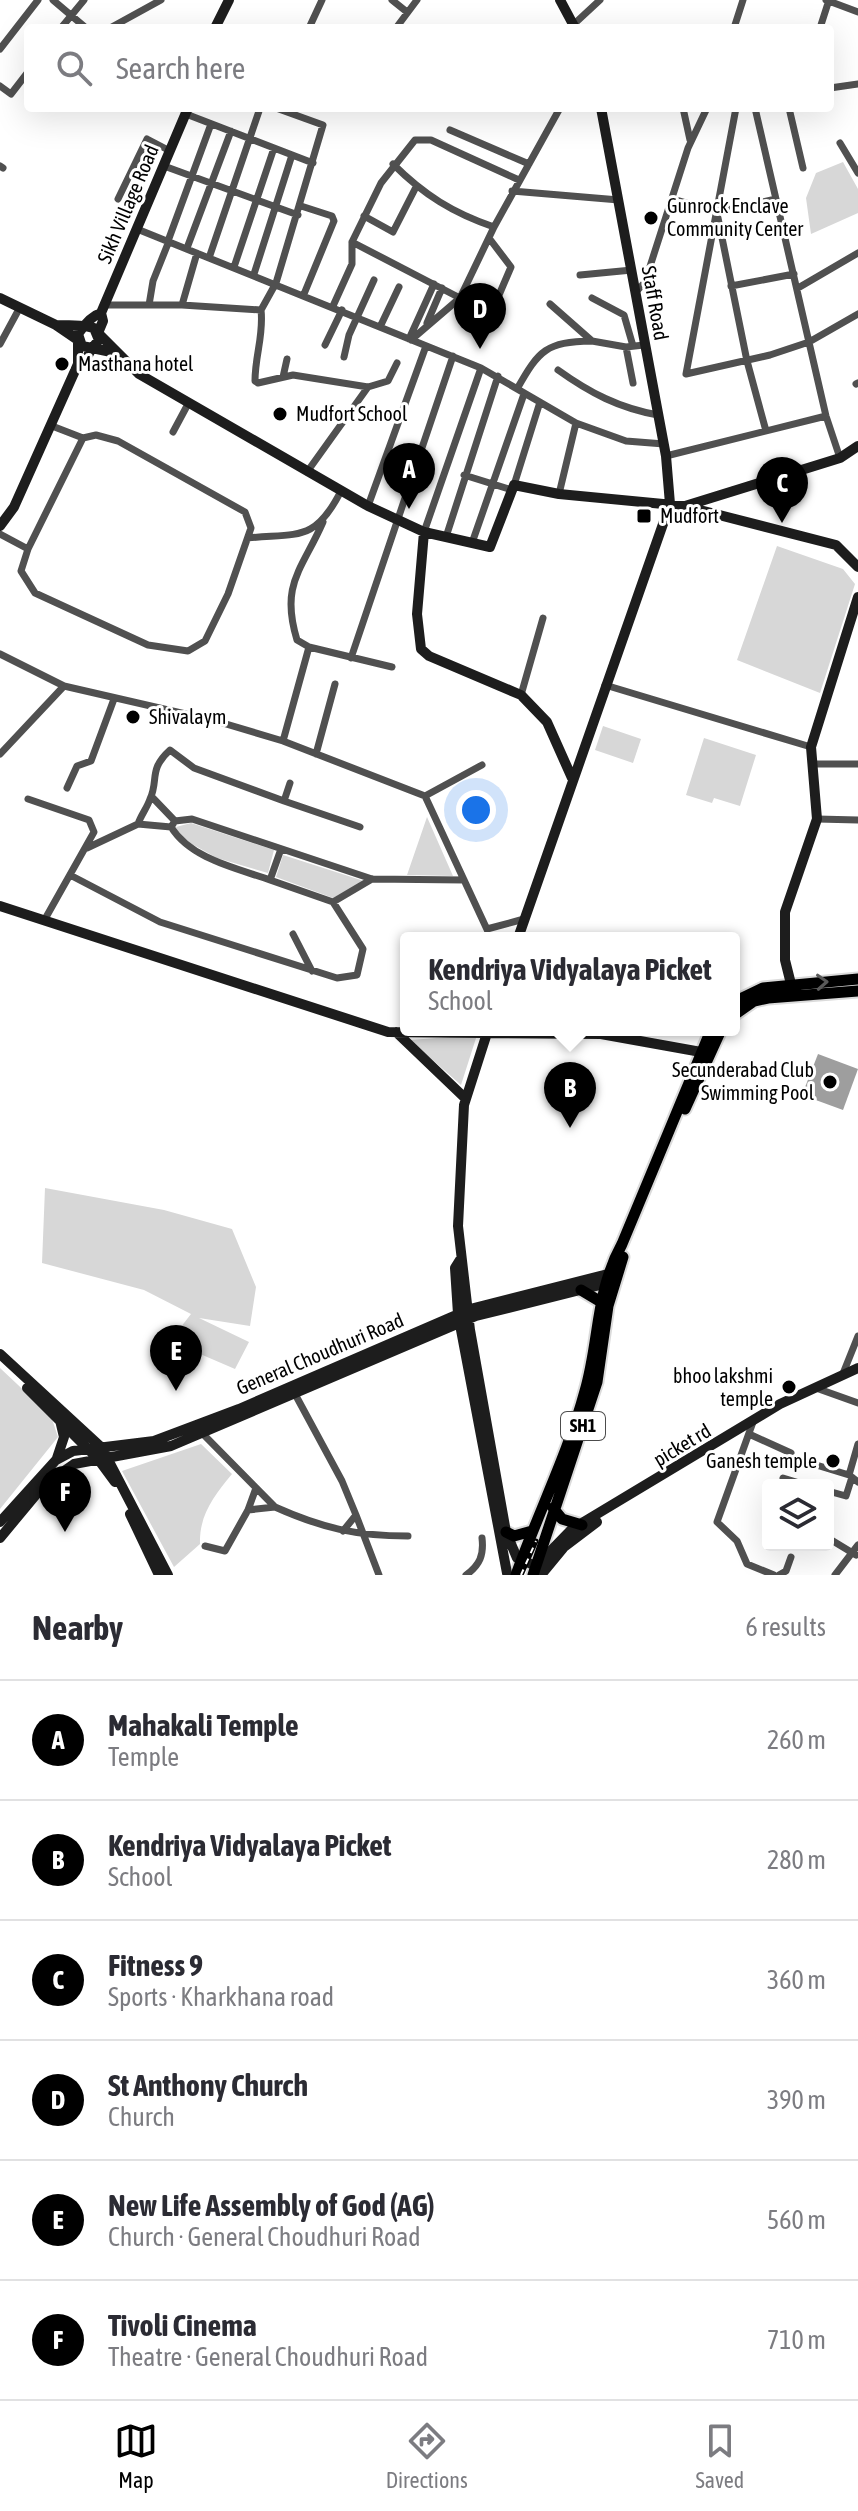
<!DOCTYPE html>
<html lang="en">
<head>
<meta charset="utf-8">
<style>
	:root { --surface:#fff; --page:#f2f2f3; --text:#2b2b33; --muted:#7c7c81; --line:#e1e1e2; --accent:#000 }
	body { margin:0; font-family:"Asap Condensed",sans-serif; background:var(--page); color:var(--text) }
	.controls { position:absolute; right:24px; bottom:24px; display:grid; overflow:hidden; border-radius:8px; box-shadow:0 8px 32px #0002 }
	.controls button { width:72px; height:72px; display:grid; place-items:center; padding:0; border:0; border-bottom:2px solid var(--line); background:var(--surface); color:var(--text); font:40px sans-serif }
	.you { position:absolute; left:476px; top:810px; width:28px; height:28px; margin:-20px; border:6px solid #fff; border-radius:50%; background:#1a73e8; box-shadow:0 0 0 12px #1a73e833 }
	.badge { display:grid; place-items:center; width:52px; height:52px; border-radius:50%; background:var(--accent); color:#fff; font-size:26px; font-weight:700 }
	.pin { position:absolute; translate:-50% -66px; filter:drop-shadow(0 2px 4px #0008) }
	.pin::after { content:''; position:absolute; top:42px; width:28px; height:24px; background:inherit; clip-path:polygon(0 0,100% 0,50% 100%) }
	.popup { position:absolute; left:400px; top:932px; width:340px; height:104px; box-sizing:border-box; display:grid; place-content:center; border-radius:8px; background:var(--surface); filter:drop-shadow(0 2px 6px #0005); font-size:26px; white-space:nowrap; color:var(--muted) }
	.popup b { font-size:30px; color:var(--text) }
	.popup::after { content:''; position:absolute; left:50%; top:100%; margin-left:-16px; border:16px solid transparent; border-top-color:var(--surface) }
	.list { margin:0; padding:0; list-style:none }
	h2 { display:flex; justify-content:space-between; align-items:center; height:104px; margin:0; padding:0 32px; font-size:34px }
	h2 small { font-size:26px; font-weight:400; color:var(--muted) }
	.list li { display:grid; grid-template-columns:52px 1fr auto; gap:24px; align-items:center; box-sizing:border-box; height:120px; padding:0 32px; border-top:2px solid var(--line) }
	.list b { display:block; font-size:30px; white-space:nowrap }
	.list p { margin:0; font-size:26px; white-space:nowrap; color:var(--muted) }
	.list em { font-size:26px; font-style:normal; color:var(--muted) }
	.icon { flex:none; width:44px; height:44px; fill:none; stroke:currentColor; stroke-width:2; stroke-linecap:round; stroke-linejoin:round }
	.map { position:relative; flex:none; width:858px; height:1575px; overflow:hidden }
	.search { position:absolute; background:var(--surface); box-shadow:0 8px 32px #0002; left:24px; right:24px; top:24px; height:88px; display:flex; align-items:center; gap:20px; box-sizing:border-box; padding:0 28px; border-radius:8px; color:var(--muted); font-size:30px }
	.sheet { height:824px; background:var(--surface) }
	nav { display:flex; justify-content:space-around; align-items:center; box-sizing:border-box; height:112px; border-top:2px solid var(--line); background:var(--surface); font-size:22px; color:var(--muted) }
	nav a { display:grid; justify-items:center; gap:4px }
	nav .on { color:var(--accent) }
	.map>svg:first-child { display:block }
	.green { fill:#d7d7d7 }
	.water { fill:#9e9e9e }
	.lines { fill:none; stroke-linecap:round; stroke-linejoin:round }
	.primary-casing { stroke:#dbdbdb; stroke-width:15 }
	.street { stroke:#505050; stroke-width:7 }
	.secondary { stroke:#1d1d1d; stroke-width:10 }
	.primary { stroke:#000; stroke-width:11 }
	.rail-casing { stroke:#000; stroke-width:5 }
	.rail { stroke:#fff; stroke-width:2; stroke-dasharray:6; stroke-linecap:butt }
	.oneway { stroke:#595959 }
	.poi-dot { fill:#000; stroke:#fff; stroke-width:3 }
	.labels { text-anchor:middle; stroke-width:6; stroke-linejoin:round; paint-order:stroke }
	.shield { fill:#fff; stroke:#4c4c4c; stroke-width:2 }
	.shield-label { font-size:18px; font-weight:bold; fill:#000 }
	.street-label { font-size:20px; fill:#000; stroke:#fff }
	.poi-label { font-size:20px; fill:#000; stroke:#fff; text-anchor:start }
</style>
</head>
<body>
<div class="map">
<svg width="858" height="1575" viewBox="0 0 858 1575">
	<rect width="100%" height="100%" fill="#fff"/>
	<path class="green" d="M843 162 858 189V213L811 234 806 198 816 173Z
		M777 546 843 569 855 584 820 693 737 660Z
		M603 726 641 739 633 763 595 750Z
		M704 738 756 755 740 806 714 798 712 803 686 795Z
		M427 817 453 876 407 875Z
		M191 823 274 850 268 873 217 858 181 838 176 827Z
		M283 855 364 881 333 898 276 877Z
		M477 1035 461 1085 410 1040Z
		M45 1188 164 1210 232 1229 256 1287 250 1326 199 1318 249 1342 235 1369 170 1341 191 1314 144 1290 42 1263Z
		M0 1368 51 1416 58 1437 0 1509Z
		M201 1444 232 1474C214 1496 199 1515 200 1544L174 1567 122 1471Z"/>
	<path class="water" d="M818 1054 858 1069 843 1110 802 1095Z"/>
	<g class="lines">
		<g class="primary-casing">
			<path id="primary" d="M734 1002 763 988 858 979
				M734 1015 754 1001 768 998 858 991
				M685 1109 721 1030
				M581 1290 601 1302
				M553 1508 562 1519 582 1525
				M506 1532 514 1536 532 1531
				M516 1575C538 1513 568 1454 585 1391 600 1339 595 1293 622 1244L711 1030
				M533 1575 597 1382 608 1306 623 1257"/>
		</g>
		<path class="street" d="M53 0 86 28
			M392 0 407 12
			M826 0 858 12
			M573 25 600 0
			M61 28 84 0
			M110 28 161 0
			M309 28 322 0
			M396 28 417 0
			M734 28 743 0
			M820 28 829 0
			M0 49 38 0
			M0 86 11 94 28 72
			M830 88 858 84
			M683 108 690 140
			M736 108 686 374 770 355 809 342 858 314
			M755 108 826 416 840 458
			M789 108 803 168
			M186 114 313 163
			M450 130 529 164
			M840 143 858 173
			M393 164C424 195 453 213 494 227L460 298
			M0 166 3 168
			M164 166 298 215
			M512 191 619 200
			M118 199 147 139 170 151
			M673 199 717 212 776 199
			M301 206 332 216 334 221 304 294
			M364 216 393 232 416 187
			M718 218 747 361 766 431
			M494 227 560 108
			M137 229 481 368 576 423 626 441 664 444
			M489 238 511 267 496 302
			M168 241 211 124
			M352 242 381 183 415 140H431L519 180
			M187 248 231 131
			M209 258 260 108
			M234 267 274 148
			M254 274 292 155
			M580 275 632 270
			M731 286 794 274
			M798 288 858 253
			M636 292 645 282 688 148 707 108
			M592 298 624 315 633 346
			M550 304 592 341 626 347 644 345
			M105 305H182L261 310 276 283 323 125 276 108
			M149 305 153 281 169 241
			M182 305 197 253
			M333 306 352 264V242L460 298 411 340
			M261 310C264 335 255 355 255 381L258 383 293 375 368 387 388 381 397 363
			M427 323 442 288
			M380 327 399 287
			M409 339 434 284
			M0 344 19 309
			M325 345 342 310
			M626 347 633 383
			M344 357 349 335 374 280
			M558 370C590 393 619 408 658 415
			M283 377 287 359
			M856 384 858 383
			M517 389C539 350 546 342 592 341
			M52 426 83 438 28 549 21 571 35 593 148 645 188 651 205 641 228 594 251 528 245 512 118 441 96 435 83 438
			M173 432 188 404
			M666 456 826 416
			M307 472 368 387
			M464 475 512 490
			M514 485 540 402
			M559 494 576 423
			M368 506 426 346
			M424 532 481 368
			M0 534 28 549
			M446 537 498 376
			M248 538C299 533 315 542 341 491
			M472 543 524 394
			M309 647 297 640C280 584 302 570 323 522
			M0 654 64 686 216 721 283 741 425 796 491 938
			M351 658 453 356
			M605 685 811 747
			M521 695 543 618
			M283 741 309 647 392 667
			M0 754 64 686
			M316 754 335 684
			M813 764H858
			M290 783 284 801 360 827
			M67 788 77 766 91 761 114 699
			M425 796 482 765
			M28 799 89 820 94 832 45 919
			M817 819 858 820
			M175 821 192 819 372 879 464 880
			M138 824C141 815 147 808 150 799 159 780 148 770 170 750L194 768 284 801
			M171 827C191 859 236 868 270 880
			M87 848 138 824 171 827 175 821 152 797
			M281 849 270 880 333 902 372 879
			M70 875 160 922 337 978 357 975 363 949 333 902
			M487 929 524 919
			M293 934 312 971
			M842 1376 858 1336
			M816 1388 858 1403
			M295 1394 342 1481 356 1515
			M753 1422 717 1522 737 1541 747 1564 774 1575
			M202 1433 275 1507 248 1510 225 1551 205 1546
			M749 1434 791 1453
			M858 1444 849 1475 858 1482
			M813 1464 849 1475
			M783 1478 806 1485
			M828 1491 846 1496 852 1477
			M275 1507C322 1528 356 1536 408 1536
			M248 1510 256 1488
			M343 1531 356 1515 379 1575
			M828 1538 856 1555
			M466 1575C480 1565 484 1555 482 1538
			M779 1575 786 1571 791 1557
			M835 1575 858 1545"/>
		<path class="secondary" d="M560 0 575 28
			M215 28 229 0
			M188 108 101 313 103 321 98 333 139 374 368 506 424 532 490 547 514 485 559 494 684 506 836 545 858 567
			M0 298 56 325 78 340V364
			M56 325C69 325 84 325 94 328L99 340 92 348 82 346 78 334C84 325 91 316 101 313
			M685 506 840 458 858 446
			M0 526 14 507 78 364 85 361 92 348 116 353
			M424 532 417 614 421 649 429 656 521 695 547 722 572 778
			M0 906 388 1032 601 1034 701 1052
			M518 938 670 504 666 456 601 108
			M791 984 785 960V912L817 819 811 747 858 597
			M488 1030 464 1105 458 1226 470 1330 506 1532 517 1558 536 1566 572 1529 780 1404 858 1368
			M396 1032 466 1099
			M460 1260 455 1268 458 1314 507 1573
			M0 1354 102 1448 168 1575
			M27 1388 98 1459 115 1482
			M57 1458 64 1437 60 1420
			M130 1514 159 1575
			M0 1522 56 1460 73 1451 154 1441 239 1409 470 1309 616 1272
			M0 1538 44 1485 74 1464 171 1446 476 1316 612 1282
			M541 1575 564 1547 597 1522"/>
		<use href="#primary" class="primary"/>
		<g class="rail-casing">
			<path id="rail" d="M521 1575 536 1541"/>
		</g>
		<use href="#rail" class="rail"/>
	</g>
	<defs><path id="oneway-chevron" d="M-2-3.5L2.5 0L-2 3.5" fill="none" stroke-width="1.6" stroke-linecap="round" stroke-linejoin="round" transform="scale(2)"/></defs>
	<use class="oneway" href="#oneway-chevron" transform="translate(822 982) rotate(-3)"/>
	<g class="poi-dot">
		<circle cx="651" cy="218" r="8"/>
		<circle cx="62" cy="364" r="8"/>
		<circle cx="280" cy="414" r="8"/>
		<rect x="636" y="508" width="16" height="16" rx="4"/>
		<circle cx="133" cy="717" r="8"/>
		<circle cx="830" cy="1082" r="8"/>
		<circle cx="789" cy="1387" r="8"/>
		<circle cx="833" cy="1461" r="8"/>
	</g>
	<g class="labels">
		<rect class="shield" x="561" y="1412" width="44" height="28" rx="6"/>
		<g class="shield-label">
			<text x="583" y="1432">SH1</text>
		</g>
		<g class="street-label">
			<text transform="translate(128 204) rotate(-67)" y="7">Sikh Village Road</text>
			<text transform="translate(655 303) rotate(80)" y="7">Staff Road</text>
			<text transform="translate(320 1354) rotate(-23)" y="7">General Choudhuri Road</text>
			<text transform="translate(682 1445) rotate(-31)" y="7">picket rd</text>
		</g>
		<g class="poi-label">
			<text x="667" y="213">Gunrock Enclave<tspan x="667" dy="23">Community Center</tspan></text>
			<text x="78" y="371">Masthana hotel</text>
			<text x="296" y="421">Mudfort School</text>
			<text x="660" y="523">Mudfort</text>
			<text x="149" y="724">Shivalaym</text>
			<text x="814" y="1077" text-anchor="end">Secunderabad Club<tspan x="814" dy="23">Swimming Pool</tspan></text>
			<text x="773" y="1383" text-anchor="end">bhoo lakshmi<tspan x="773" dy="23">temple</tspan></text>
			<text x="817" y="1468" text-anchor="end">Ganesh temple</text>
		</g>
	</g>
</svg>
<div class="controls">
<button><svg class="icon" aria-label="layers" viewBox="0 0 24 24"><path d="M12 4l9 5-9 5-9-5zM3 14l9 5 9-5"/></svg></button>
</div>
<div class="you"></div>
<div class="pin badge" style="left:409px;top:509px">A</div>
<div class="pin badge" style="left:570px;top:1128px">B</div>
<div class="popup"><b>Kendriya Vidyalaya Picket</b>School</div>
<div class="pin badge" style="left:782px;top:523px">C</div>
<div class="pin badge" style="left:480px;top:349px">D</div>
<div class="pin badge" style="left:176px;top:1391px">E</div>
<div class="pin badge" style="left:65px;top:1532px">F</div>
<div class="search"><svg class="icon" aria-label="search" viewBox="0 0 24 24"><circle cx="10" cy="10" r="6"/><path d="M15 15l6 6"/></svg>Search here</div>
</div>
<section class="sheet">
<h2>Nearby<small>6 results</small></h2>
<ul class="list">
<li><span class="badge">A</span><div><b>Mahakali Temple</b><p>Temple</p></div><em>260 m</em></li>
<li><span class="badge">B</span><div><b>Kendriya Vidyalaya Picket</b><p>School</p></div><em>280 m</em></li>
<li><span class="badge">C</span><div><b>Fitness 9</b><p>Sports · Kharkhana road</p></div><em>360 m</em></li>
<li><span class="badge">D</span><div><b>St Anthony Church</b><p>Church</p></div><em>390 m</em></li>
<li><span class="badge">E</span><div><b>New Life Assembly of God (AG)</b><p>Church · General Choudhuri Road</p></div><em>560 m</em></li>
<li><span class="badge">F</span><div><b>Tivoli Cinema</b><p>Theatre · General Choudhuri Road</p></div><em>710 m</em></li>
</ul>
</section>
<nav>
<a class="on"><svg class="icon" aria-label="map" viewBox="0 0 24 24"><path d="M3 6l6-2 6 2 6-2v14l-6 2-6-2-6 2zM9 4v14M15 6v14"/></svg>Map</a>
<a><svg class="icon" aria-label="directions" viewBox="0 0 24 24"><path d="M12 3l9 9-9 9-9-9zM9 14v-3h6M13 9l2 2-2 2"/></svg>Directions</a>
<a><svg class="icon" aria-label="saved" viewBox="0 0 24 24"><path d="M7 4h10v16l-5-4-5 4z"/></svg>Saved</a>
</nav>
</body>
</html>
